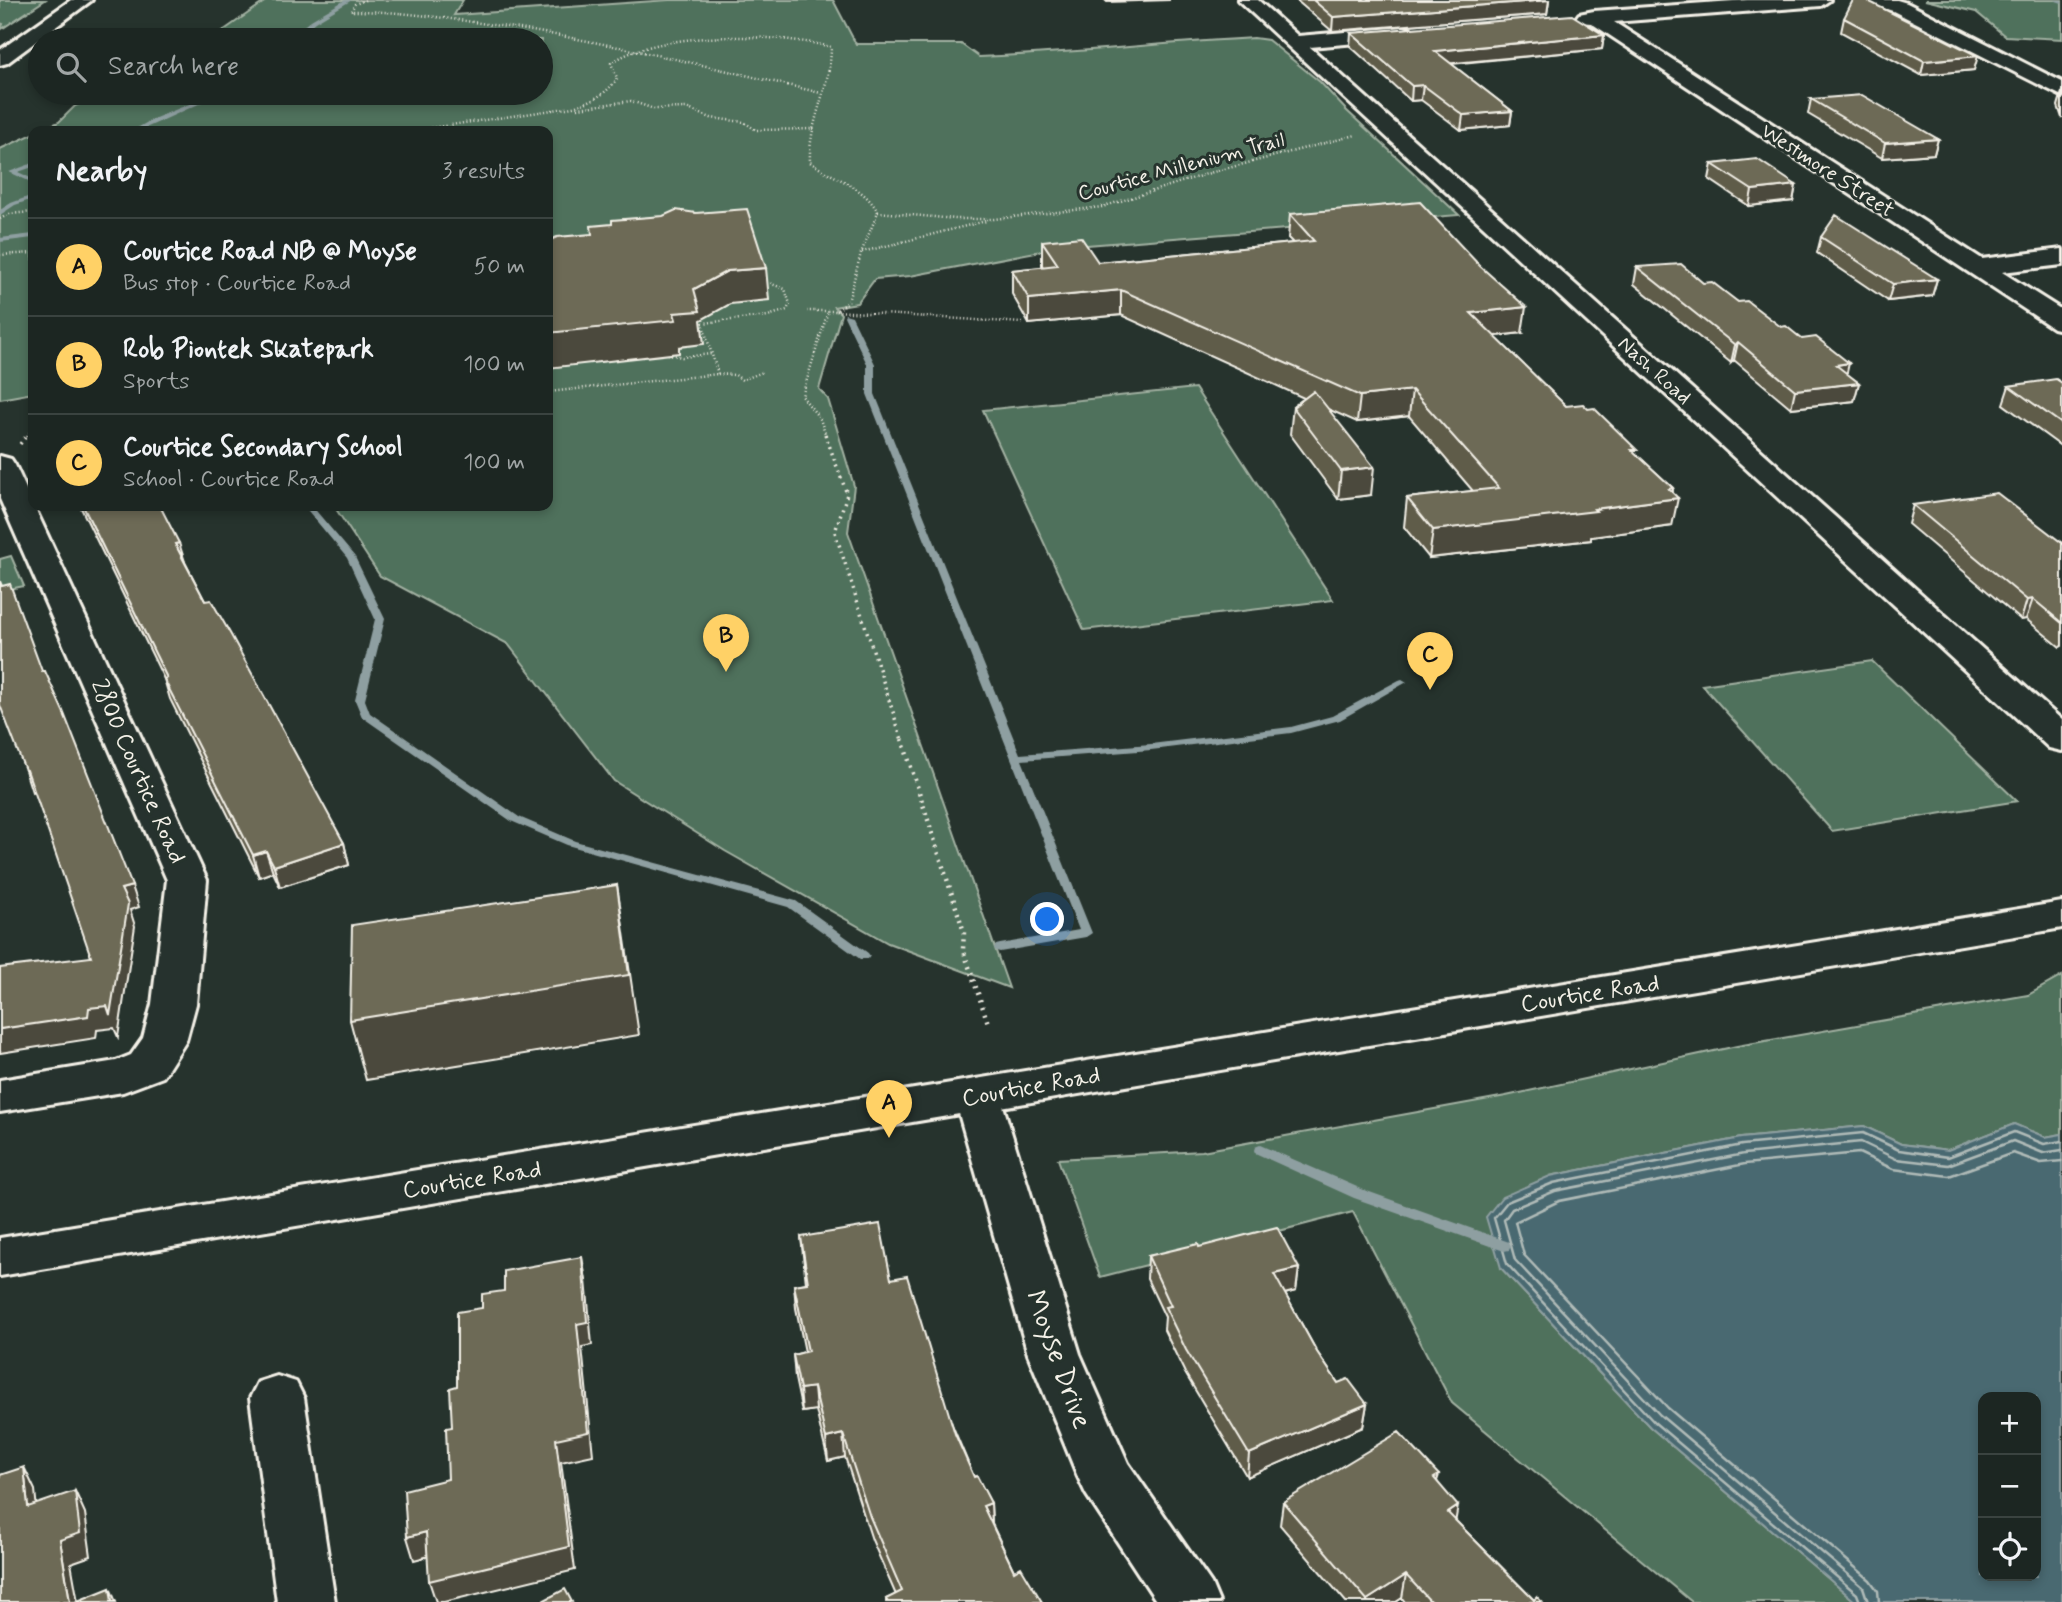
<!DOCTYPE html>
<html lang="en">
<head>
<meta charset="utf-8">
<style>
	:root { --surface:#1c2622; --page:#29322f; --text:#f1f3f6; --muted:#a0a5a5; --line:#3a4340; --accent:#ffd166 }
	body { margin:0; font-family:Mynerve,sans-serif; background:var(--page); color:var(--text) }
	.controls { position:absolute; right:21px; bottom:21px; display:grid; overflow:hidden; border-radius:14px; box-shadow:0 4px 10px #0003 }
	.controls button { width:63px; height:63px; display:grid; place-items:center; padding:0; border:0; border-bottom:2px solid var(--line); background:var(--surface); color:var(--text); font:35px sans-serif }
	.you { position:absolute; left:1048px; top:920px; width:24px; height:24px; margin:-18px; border:5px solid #fff; border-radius:50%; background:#1a73e8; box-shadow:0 0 0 10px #1a73e833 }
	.badge { display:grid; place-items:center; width:46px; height:46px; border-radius:50%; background:var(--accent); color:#111; font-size:23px; font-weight:700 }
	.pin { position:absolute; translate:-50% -58px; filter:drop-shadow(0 2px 4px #0008) }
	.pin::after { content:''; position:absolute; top:37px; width:24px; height:21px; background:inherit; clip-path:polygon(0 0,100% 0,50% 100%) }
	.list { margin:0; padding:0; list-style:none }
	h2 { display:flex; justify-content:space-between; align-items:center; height:91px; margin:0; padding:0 28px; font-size:30px }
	h2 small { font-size:23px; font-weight:400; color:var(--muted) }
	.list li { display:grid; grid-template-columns:46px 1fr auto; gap:21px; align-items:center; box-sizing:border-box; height:98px; padding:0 28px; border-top:2px solid var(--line) }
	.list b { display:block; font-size:26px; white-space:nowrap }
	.list p { margin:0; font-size:23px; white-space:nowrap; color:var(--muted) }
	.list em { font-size:23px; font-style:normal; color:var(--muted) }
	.icon { flex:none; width:38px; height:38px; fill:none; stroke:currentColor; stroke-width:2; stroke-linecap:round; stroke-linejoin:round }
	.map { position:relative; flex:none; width:2062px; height:1602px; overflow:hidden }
	.search { position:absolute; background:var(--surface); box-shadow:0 4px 10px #0003; left:28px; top:28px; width:525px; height:77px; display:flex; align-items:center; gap:18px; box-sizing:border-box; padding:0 24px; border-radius:38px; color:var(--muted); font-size:26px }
	.panel { position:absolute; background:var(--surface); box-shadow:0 4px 10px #0003; left:28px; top:126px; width:525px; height:385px; border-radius:14px }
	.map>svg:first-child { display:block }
	.green { fill:#50715c; stroke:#a2b1a2; stroke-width:2 }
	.water { fill:#4a6971; stroke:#8e9fa1; stroke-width:2; fill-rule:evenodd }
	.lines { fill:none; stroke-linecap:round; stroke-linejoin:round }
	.shore { stroke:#b0bbb8; stroke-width:2.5 }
	.stream { fill:#8e9fa1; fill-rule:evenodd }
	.minor-casing { stroke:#f4f1e8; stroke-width:6 }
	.major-casing { stroke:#f4f1e8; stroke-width:6 }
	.path-far2 { stroke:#f4f1e8; stroke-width:2.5; stroke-dasharray:1 2.5; stroke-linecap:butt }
	.path-far1 { stroke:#f4f1e8; stroke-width:3.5; stroke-dasharray:2 4.5; stroke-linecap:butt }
	.path { stroke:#f4f1e8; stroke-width:4.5; stroke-dasharray:2 5; stroke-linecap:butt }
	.minor { fill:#26332d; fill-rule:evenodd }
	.major { fill:#26332d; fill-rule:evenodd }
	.wall { fill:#5e5b4a; stroke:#f4f1e8; stroke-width:2 }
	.shaded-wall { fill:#4c4a3c; stroke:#f4f1e8; stroke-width:2 }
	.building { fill:#6d6a56; stroke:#f4f1e8; stroke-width:2 }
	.labels { text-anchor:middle; stroke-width:6; stroke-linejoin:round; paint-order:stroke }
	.far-street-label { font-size:21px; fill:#f4f1e8; stroke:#26332d }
	.street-label { font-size:24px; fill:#f4f1e8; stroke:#26332d }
	.near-street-label { font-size:28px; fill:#f4f1e8; stroke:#26332d }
</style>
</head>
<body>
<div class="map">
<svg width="2062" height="1602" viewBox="0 0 2062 1602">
	<rect width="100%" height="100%" fill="#26332d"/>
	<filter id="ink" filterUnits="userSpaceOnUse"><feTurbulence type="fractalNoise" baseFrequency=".0143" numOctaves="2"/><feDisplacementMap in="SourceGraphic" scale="14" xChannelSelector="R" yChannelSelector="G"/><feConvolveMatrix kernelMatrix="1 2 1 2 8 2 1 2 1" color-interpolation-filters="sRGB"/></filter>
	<g filter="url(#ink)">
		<path class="green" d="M0 0H45L0 30 3 24 0 23Z
			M267 0H463L454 15 669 0H833L856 44H961L979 57C1071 53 1162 43 1254 38L1268 40 1320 82 1346 110 1459 215 1062 247 910 276 875 279 857 303 834 307 841 314 819 389 828 399 854 486 848 532 1009 988 888 943 725 851 614 781 508 644 380 576 334 506H548V131H38L59 122 75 106 104 93H541V40H210Z
			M1925 0H2062V39L2005 36 1976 12Z
			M33 134V393L0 399V149Z
			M1195 388 1333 600 1084 630 983 410Z
			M11 556 24 586 0 591V559Z
			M1872 661 2017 801H2018L1832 831 1702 685Z
			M2062 976V1134L2045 1137 2014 1124 1948 1150 1901 1144 1864 1126 1741 1138 1550 1176 1501 1268 1650 1427 1856 1602H1692L1452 1403 1353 1212 1100 1277 1058 1159 1202 1151 1506 1096 1737 1046 2028 995Z"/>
		<path class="water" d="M2014 1124 2045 1137 2062 1134V1602H1856L1650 1427 1501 1268 1486 1217 1502 1197 1550 1176 1741 1138 1864 1126 1901 1144 1948 1150ZM1983 1397H2036V1576H1983Z"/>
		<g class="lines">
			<path class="shore" d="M1860 1602 1857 1594 1654 1422 1507 1264 1494 1218 1507 1202 1553 1183 1742 1145 1863 1133 1899 1150 1948 1157 2014 1132 2044 1144 2062 1141
				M1868 1602 1863 1587 1660 1415 1515 1260 1504 1220 1512 1209 1555 1191 1744 1154 1861 1142 1896 1159 1948 1165 2013 1141 2043 1153 2062 1150
				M1879 1602 1878 1591 1870 1580 1668 1408 1524 1255 1515 1222 1559 1201 1745 1164 1859 1153 1893 1169 1949 1176 2013 1153 2041 1163 2062 1161"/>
			<path class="stream" d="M345 0H352L315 22 293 40H287L311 20Z
				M2055 0H2062V3L2056 1Z
				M216 93H223L139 131H132L153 119Z
				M33 163V167L18 172 33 179V183L9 172Z
				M33 195V199L15 205 0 215V210L11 203Z
				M33 234V238L0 242V238Z
				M845 314 852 316 875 364V394L1020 754 1151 744 1291 727 1332 716 1399 680 1402 679 1407 682 1340 720 1291 733 1151 750 1022 760 1092 933 1086 937 1000 952 996 951 994 948 996 945 1000 944 1079 930 867 394V364L844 316Z
				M304 506H312L355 557 385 619 365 700 370 713 519 817 575 841 796 901 868 953 870 956 868 959H860L788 907 567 845 511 821 362 717 355 700 375 619 347 558Z
				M1260 1145 1364 1190 1509 1242 1511 1246 1509 1250 1504 1251 1354 1198 1255 1153 1254 1150 1255 1147Z"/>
			<g class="minor-casing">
				<path id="minor" d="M1238 0H1258L1298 36 1404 27 1411 29 1414 33 1411 37 1404 39 1310 47 2062 720V751L2049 748Z
					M1747 0H1830L1821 6 1614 22 1982 259 2062 249V265L2002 272 2062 310V330L2053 328 1591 23 1579 22 1576 18 1579 14 1594 11Z
					M1868 0H1897L1907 3 2062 82V96L1893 11 1870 4Z
					M0 456 11 459 15 465 207 880 196 1004 186 1041 163 1077 123 1092 0 1112V1080L116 1061 131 1055 143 1038 152 1004 167 880 0 499Z
					M977 1080 993 1084 1000 1096 1080 1354 1128 1463 1211 1583 1219 1602H1157L1086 1494 1078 1477 1028 1354 954 1096 961 1084Z
					M277 1376 296 1382 304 1398 335 1602H277L250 1398 258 1382Z"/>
			</g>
			<g class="major-casing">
				<path id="major" d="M71 0H92L7 63 0 65V50Z
					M2062 902V928L0 1276V1238Z"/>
			</g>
			<path class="path-far2" d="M365 0 355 4 351 11C399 11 446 18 493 25 604 41 712 67 821 93
				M578 108 631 101 654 109 686 108 711 118 744 122 756 130 814 129
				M410 131 573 107C591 101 607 95 617 78L611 63C659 30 776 33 831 47 831 87 808 122 810 162 834 179 863 185 878 212L861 253 848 302 836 311H807
				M878 212 956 219H994L1102 207 1213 172 1356 135
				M0 219 9 214 33 212
				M862 252 986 221
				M0 255 33 253
				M836 311 1023 323
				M703 323 768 316 787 310 790 304 785 289 769 283
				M668 354 682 357 712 354
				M718 374 735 375 742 380 763 372
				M548 392 718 374 700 316
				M548 424 550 436
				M27 436 33 429
				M826 436 820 419 802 396 828 311"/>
			<path class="path-far1" d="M550 434V437
				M825 434 847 494 835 532 902 740
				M20 444 28 434"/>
			<path class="path" d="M902 739 964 932 963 949 989 1026"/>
			<use href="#minor" class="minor"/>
			<use href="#major" class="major"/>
		</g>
		<path class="wall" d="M1105 0H1170L1107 2Z
			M1296 0H1549L1547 14 1332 31Z
			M1844 18 1974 70 1921 75 1841 32Z
			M1351 33 1604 35 1602 49 1451 64 1512 111 1510 125 1461 130 1421 100 1411 101 1350 46Z
			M2062 92V118L2058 106Z
			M1811 99 1938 139 1934 154 1882 158 1808 114Z
			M1712 164 1796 185 1793 201 1749 206 1709 179Z
			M1290 214 1522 333 1494 336 1566 406 1636 454 1673 488 1672 526 1591 537V540L1429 558 1404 527 1407 498 1473 491 1409 416 1357 422 1328 409 1371 495 1338 499 1290 434 1293 407 1304 398 1121 315 1029 324 1012 294V270L1043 267 1042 265V241L1098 262 1293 243 1288 238Z
			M1821 237 1937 279 1932 296 1888 301 1817 253Z
			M1637 267 1703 283 1738 302 1781 327 1859 383 1854 401 1791 408 1734 360 1731 363 1634 284Z
			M2062 383V447L2003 404 2009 386Z
			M1913 505 2062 543V646L2060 647 2026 619 2021 620 1908 524Z
			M80 506H160L185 562 205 601 344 843 349 865 280 887 273 872 259 877 170 699 164 679Z
			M801 1237 891 1279 974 1477 991 1503 992 1524 1014 1571 1042 1602H886V1599L896 1595 872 1540 845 1457 828 1461 816 1410 802 1412 795 1378 793 1355 805 1352 796 1308 794 1285 806 1283Z
			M1199 1247 1299 1268 1296 1291 1285 1294 1317 1352 1338 1383 1367 1404 1363 1427 1247 1477 1185 1373 1164 1330 1165 1317 1147 1279 1148 1256Z
			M1439 1475 1437 1481 1455 1520 1534 1600 1542 1602H1405L1402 1598 1396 1602H1346L1280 1525 1283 1502Z"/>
		<path class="shaded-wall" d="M1549 0 1547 14 1332 31 1333 17Z
			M1604 35 1602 49 1433 65 1435 51Z
			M1978 56 1974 70 1921 75 1924 61Z
			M1423 85 1421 100 1411 101 1412 86Z
			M1512 111 1510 125 1461 130 1463 115Z
			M1938 139 1934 154 1882 158 1885 143Z
			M1796 185 1793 201 1749 206 1752 190Z
			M766 268 769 300 730 304 701 320 704 344 679 347V353L548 368V333L674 313 694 289 727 271Z
			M1937 279 1932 296 1888 301 1893 284Z
			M1121 290V315L1029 324V299Z
			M1526 307 1522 333 1468 339 1471 313Z
			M1738 342 1734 360 1731 363 1735 345Z
			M1849 363 1845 381 1836 365Z
			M1859 383 1854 401 1791 408 1795 390Z
			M1412 390 1409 416 1357 422 1360 396Z
			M1374 467 1371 495 1338 499 1341 471Z
			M1678 498 1672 526 1591 537V540L1429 558 1433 530Z
			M179 543 185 562 175 544Z
			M2033 599 2026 619 2021 620 2027 600Z
			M25 770H27L35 791 32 792Z
			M344 843 349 865 280 887 274 866Z
			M266 851 273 872 259 877 253 855Z
			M617 885 639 1035 366 1080 350 1020Z
			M132 886 139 907 130 910 135 926 118 1037 114 1028 97 1030 96 1038 0 1053V1029L89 1008 121 889Z
			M582 1257 586 1280 592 1345 582 1347 593 1455 561 1462 575 1570 444 1602H436L429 1581 556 1439 577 1324Z
			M1299 1268 1296 1291 1272 1297 1274 1274Z
			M814 1387 816 1410 802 1412 800 1389Z
			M1367 1404 1363 1427 1247 1477 1249 1454Z
			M843 1434 845 1457 828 1461 826 1438Z
			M24 1467 35 1490 39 1530 28 1507Z
			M75 1491 85 1513 91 1556 71 1563 78 1602H70L60 1540Z
			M991 1503 992 1526 983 1506Z
			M1458 1506 1454 1529 1448 1513Z
			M426 1532 433 1555 414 1560 407 1537Z
			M1406 1575 1402 1598 1396 1602H1367V1600Z
			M110 1588 116 1602H112Z"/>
		<path class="building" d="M1313 0H1549L1333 17Z
			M1853 0H1866L1978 56 1924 61 1844 18Z
			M1572 15 1604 35 1435 51 1512 111 1463 115 1423 85 1412 86 1351 33Z
			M1862 95 1938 139 1885 143 1811 99Z
			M1757 159 1796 185 1752 190 1712 164Z
			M1420 202 1480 266 1526 307 1471 313 1566 406 1583 404 1588 409 1594 408 1637 450H1632L1673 488 1669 489 1678 498 1594 509 1596 511 1433 530 1407 498 1499 488 1412 390 1360 396 1121 290 1029 299 1012 270 1058 265 1042 241 1081 237 1098 262 1314 241 1290 214Z
			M747 209 766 268 727 271 694 289 700 311 674 313 676 320 548 333V241L557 237 592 234 591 226 612 224V220L663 216 676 210 696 213Z
			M1836 215 1937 279 1893 284 1821 237Z
			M1681 264 1703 283 1712 282 1738 302 1747 301 1781 327 1786 326 1802 339 1816 337 1849 363 1836 365 1859 383 1795 390 1738 342 1735 345 1637 267Z
			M2056 379 2062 383V424L2009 386Z
			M1314 391 1374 467 1341 471 1293 407Z
			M1997 493 2062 543V623L2033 599 2027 600 1913 505Z
			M83 506H160L179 543 175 544 205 601 211 600 231 635 344 843 274 866 266 851 253 855 164 679 167 678Z
			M0 581 2 586 10 584 42 671H45L63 711 132 886 121 889 128 904 110 1015 107 1006 89 1008 88 1016 0 1029V968L91 957 27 770H25L0 705Z
			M617 885 629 975 350 1020 352 925Z
			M880 1224 891 1279 907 1276 955 1434 974 1477 977 1476 991 1503 983 1506 1014 1571 1021 1567 1042 1602H888L886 1599 902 1591 870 1517 843 1434 826 1438 814 1387 800 1389 793 1355 808 1351 794 1285 808 1283 801 1237Z
			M1277 1227 1299 1268 1274 1274 1317 1352 1338 1383 1348 1379 1367 1404 1249 1454 1186 1350 1165 1307 1171 1306 1148 1256 1198 1244 1199 1247Z
			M582 1257 587 1322 577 1324 588 1432 556 1439 569 1547 429 1581 426 1532 407 1537 404 1490 448 1479 446 1428 452 1427 450 1388 457 1386V1312L482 1308V1294L504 1291V1271Z
			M1399 1432 1439 1475 1434 1478 1458 1506 1448 1513 1534 1600 1537 1597 1542 1602H1431L1406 1575 1367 1600 1283 1502Z
			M24 1467 28 1507 75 1491 80 1533 60 1540 70 1602H0V1475Z
			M110 1588 112 1602H75Z
			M565 1589 572 1602H541Z"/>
	</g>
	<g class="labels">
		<g class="far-street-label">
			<text transform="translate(1181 166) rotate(-15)" y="7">Courtice Millenium Trail</text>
			<text transform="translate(1828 170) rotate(33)" y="7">Westmore Street</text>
			<text transform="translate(1655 370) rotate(42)" y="7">Nash Road</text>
		</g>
		<g class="street-label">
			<text transform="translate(139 771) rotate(66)" y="8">2800 Courtice Road</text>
			<text transform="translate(1590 993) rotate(-9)" y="8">Courtice Road</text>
			<text transform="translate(1031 1086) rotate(-10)" y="8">Courtice Road</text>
			<text transform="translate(472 1179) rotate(-9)" y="8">Courtice Road</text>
		</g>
		<g class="near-street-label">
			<text transform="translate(1060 1359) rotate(70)" y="10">Moyse Drive</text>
		</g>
	</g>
</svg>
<div class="controls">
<button>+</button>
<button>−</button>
<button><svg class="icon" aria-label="locate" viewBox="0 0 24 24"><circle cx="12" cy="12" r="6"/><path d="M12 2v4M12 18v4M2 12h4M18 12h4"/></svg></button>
</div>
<div class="you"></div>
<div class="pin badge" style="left:889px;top:1138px">A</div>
<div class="pin badge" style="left:726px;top:672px">B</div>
<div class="pin badge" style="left:1430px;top:690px">C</div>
<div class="search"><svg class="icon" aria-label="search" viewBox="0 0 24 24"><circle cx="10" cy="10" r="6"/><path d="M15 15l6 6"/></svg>Search here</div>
<section class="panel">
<h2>Nearby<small>3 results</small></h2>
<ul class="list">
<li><span class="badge">A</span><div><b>Courtice Road NB @ Moyse</b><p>Bus stop · Courtice Road</p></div><em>50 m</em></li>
<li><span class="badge">B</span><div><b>Rob Piontek Skatepark</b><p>Sports</p></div><em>100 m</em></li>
<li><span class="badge">C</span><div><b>Courtice Secondary School</b><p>School · Courtice Road</p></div><em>100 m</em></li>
</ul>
</section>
</div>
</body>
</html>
